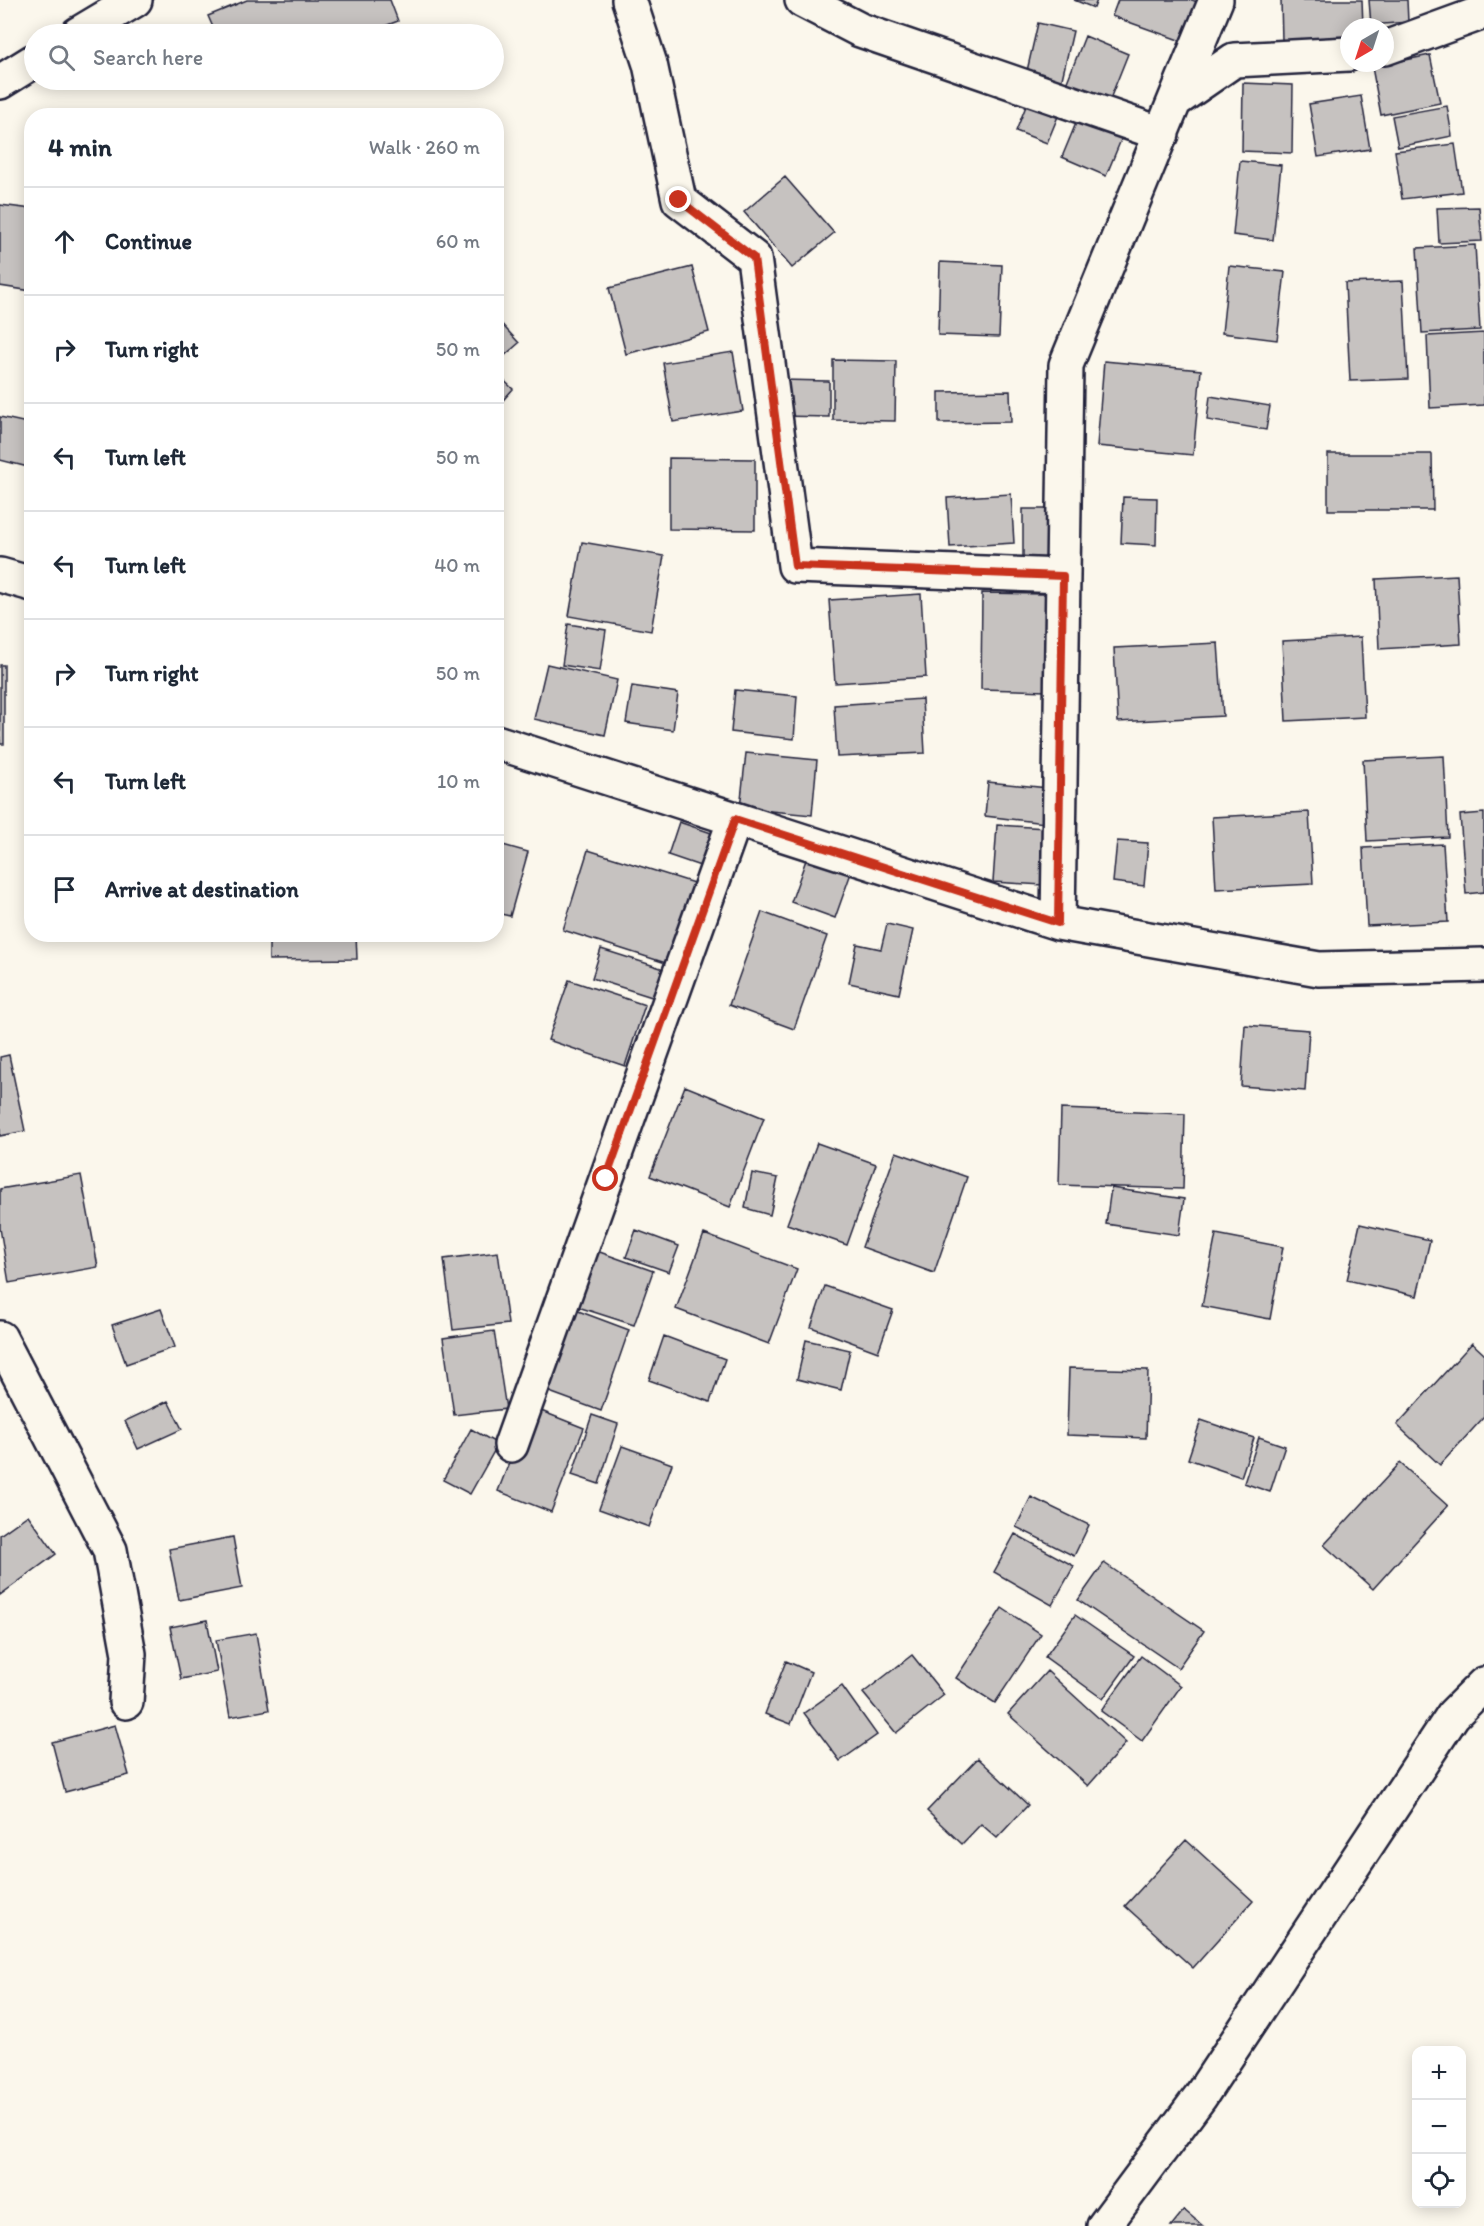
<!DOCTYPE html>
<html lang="en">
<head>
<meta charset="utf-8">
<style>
	:root { --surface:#fff; --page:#f6f6f7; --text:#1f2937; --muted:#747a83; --line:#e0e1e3 }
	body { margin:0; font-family:Itim,sans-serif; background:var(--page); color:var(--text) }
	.controls { position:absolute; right:18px; bottom:18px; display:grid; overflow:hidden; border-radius:12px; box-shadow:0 3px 15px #0003 }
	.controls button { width:54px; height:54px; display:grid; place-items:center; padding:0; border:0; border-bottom:2px solid var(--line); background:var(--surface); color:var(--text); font:30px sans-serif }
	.compass { position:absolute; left:1340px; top:18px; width:54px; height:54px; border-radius:50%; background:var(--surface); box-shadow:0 3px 15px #0003; rotate:219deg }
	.stop { position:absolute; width:18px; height:18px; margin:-14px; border:4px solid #c8321e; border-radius:50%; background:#fff }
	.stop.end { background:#c8321e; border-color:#fff; box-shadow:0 2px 6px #0008 }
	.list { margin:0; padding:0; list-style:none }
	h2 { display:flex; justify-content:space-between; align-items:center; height:78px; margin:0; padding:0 24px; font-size:26px }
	h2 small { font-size:20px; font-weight:400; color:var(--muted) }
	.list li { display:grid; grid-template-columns:39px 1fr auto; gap:18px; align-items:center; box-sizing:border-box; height:108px; padding:0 24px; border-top:2px solid var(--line) }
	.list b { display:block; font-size:22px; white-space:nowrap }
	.list em { font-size:20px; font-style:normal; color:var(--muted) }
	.icon { flex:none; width:33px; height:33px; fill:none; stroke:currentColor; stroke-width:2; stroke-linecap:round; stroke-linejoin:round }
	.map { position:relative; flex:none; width:1484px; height:2226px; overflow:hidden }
	.search { position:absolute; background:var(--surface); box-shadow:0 3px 15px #0003; left:24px; top:24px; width:480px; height:66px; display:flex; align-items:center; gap:15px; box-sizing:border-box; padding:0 21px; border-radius:33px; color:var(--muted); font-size:22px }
	.panel { position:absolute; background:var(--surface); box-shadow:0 3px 15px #0003; left:24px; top:108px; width:480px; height:834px; border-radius:24px }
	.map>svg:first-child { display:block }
	.building { fill:#c6c2c0; stroke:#22223b; stroke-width:1.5 }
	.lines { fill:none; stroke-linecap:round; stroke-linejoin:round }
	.street-casing { stroke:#22223b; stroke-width:38 }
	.street { stroke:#fbf7ec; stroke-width:33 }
	.route { stroke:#c8321e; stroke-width:8 }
</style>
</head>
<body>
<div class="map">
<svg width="1484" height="2226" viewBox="0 0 1484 2226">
	<rect width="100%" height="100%" fill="#fbf7ec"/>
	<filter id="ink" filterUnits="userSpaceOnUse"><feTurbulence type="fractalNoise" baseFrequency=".0167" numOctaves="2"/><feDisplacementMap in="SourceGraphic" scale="12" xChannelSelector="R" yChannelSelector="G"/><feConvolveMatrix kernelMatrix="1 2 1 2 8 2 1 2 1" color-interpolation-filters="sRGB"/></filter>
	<g filter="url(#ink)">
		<path class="building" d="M247 0H390L398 21 364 34H216L208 16Z
			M1074 0H1097L1094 8Z
			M1118 0H1192L1201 3 1187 43 1112 16Z
			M1281 0H1362L1363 27H1349V40L1282 41Z
			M1369 0H1407L1408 22 1371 25Z
			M1038 23 1073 31 1059 92 1024 84Z
			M190 31V34H151Z
			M1085 36 1128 54 1106 109 1063 92Z
			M1430 55 1440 103 1381 115 1372 67Z
			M147 80H184L148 84Z
			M235 80H252L237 85Z
			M1243 83 1293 85 1292 153 1242 151Z
			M1030 96 1061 109 1047 143 1016 131Z
			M1361 96 1370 149 1318 157 1309 104Z
			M1447 106 1452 136 1398 147 1392 116Z
			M1079 116 1123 135 1106 176 1062 157Z
			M1455 144 1462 192 1402 199 1395 151Z
			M1240 161 1281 165 1273 240 1233 235Z
			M785 177 834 233 792 268 744 212Z
			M0 205 32 209V291L0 286Z
			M1479 207 1482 241 1439 243 1437 208Z
			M1475 245 1480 330 1422 333 1417 248Z
			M940 262 1002 265 999 337 938 335Z
			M1229 266 1285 272 1277 340 1222 333Z
			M692 267 709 332 626 354 609 288Z
			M1403 281 1408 379 1350 381 1345 283Z
			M496 318 519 343 496 363Z
			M1484 333V405L1430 408 1427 336Z
			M733 352 743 411 673 422 663 363Z
			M833 360 896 361 895 421 833 420Z
			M1104 361 1201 370 1193 455 1097 446Z
			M496 373 513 389 496 408Z
			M781 380 829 381V417L781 416Z
			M1010 391 1011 422 939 423V392Z
			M1210 396 1270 406 1266 430 1207 420Z
			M0 417 32 424V450L28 467 0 460Z
			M1328 454H1432L1433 510H1328Z
			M669 458 755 459V530L669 529Z
			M1011 494 1014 543 950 547 947 498Z
			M1123 497 1157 498 1156 545 1121 543Z
			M1023 509H1049V560H1023Z
			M582 542 664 556 651 631 569 616Z
			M1457 575 1461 644 1379 649 1376 579Z
			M982 593 1047 594 1046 691 981 689Z
			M921 594 926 677 835 683 829 600Z
			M568 624 606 630 600 671 562 665Z
			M1361 637 1365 717 1286 721 1282 641Z
			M1218 643 1223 716 1118 722 1114 648Z
			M547 664 617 680 605 735 534 719Z
			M0 665H4V744H0Z
			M632 686 678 693 673 730 626 723Z
			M735 690 797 696 794 739 731 732Z
			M922 699 925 753 837 757 834 705Z
			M746 753 817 760 812 815 740 808Z
			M1444 756 1448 837 1367 841 1363 760Z
			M988 782 1048 788 1045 823 985 816Z
			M1309 812 1313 884 1216 889 1212 817Z
			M1484 813V892L1466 894 1460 815Z
			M679 822 723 837 712 870 668 855Z
			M997 825 1046 828 1043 885 993 882Z
			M1117 841 1148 843 1144 886 1113 882Z
			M496 843 528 852 510 916 496 913Z
			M1443 844 1448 922 1367 926 1363 848Z
			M588 850 697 884 672 965 563 930Z
			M807 857 851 873 835 918 791 902Z
			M762 912 827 936 794 1029 729 1005Z
			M887 924 913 930 899 994 849 983 857 944 881 949Z
			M269 934H356L357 959 269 960Z
			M601 949 664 969 655 998 592 978Z
			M569 980 645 1005 625 1066 548 1040Z
			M1245 1025 1309 1030 1305 1091 1241 1086Z
			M9 1055 25 1131 0 1136V1057Z
			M685 1086 764 1118 730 1207 650 1176Z
			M1061 1109 1185 1114 1183 1189 1059 1185Z
			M817 1143 876 1164 847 1245 787 1224Z
			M896 1152 967 1177 934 1273 862 1247Z
			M752 1173 778 1178 770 1215 745 1208Z
			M81 1175 98 1267 9 1283 0 1228V1189Z
			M1111 1188 1184 1199 1179 1235 1106 1224Z
			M1360 1224 1430 1240 1417 1296 1347 1280Z
			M636 1230 679 1246 669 1272 626 1257Z
			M704 1234 797 1269 769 1344 676 1309Z
			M1216 1234 1283 1247 1270 1319 1202 1306Z
			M594 1250 653 1271 634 1325 575 1306Z
			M498 1252 508 1324 453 1330 444 1259Z
			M825 1286 893 1310 878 1352 811 1327Z
			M161 1309 175 1347 126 1364 112 1325Z
			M573 1309 629 1330 601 1411 544 1390Z
			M494 1331 506 1409 454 1415 443 1338Z
			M664 1336 725 1359 710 1402 649 1380Z
			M806 1340 850 1350 841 1390 797 1379Z
			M1472 1343 1484 1354V1417L1440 1465 1397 1425Z
			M1069 1368 1148 1370 1146 1438 1067 1435Z
			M168 1401 182 1429 138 1449 125 1421Z
			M531 1407 584 1428 551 1512 498 1491Z
			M592 1415 618 1424 599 1484 572 1475Z
			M1201 1420 1254 1438 1241 1477 1188 1459Z
			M471 1429 498 1444 470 1494 443 1480Z
			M1259 1437 1285 1446 1270 1492 1244 1483Z
			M622 1446 672 1464 649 1527 599 1509Z
			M1400 1463 1448 1506 1373 1589 1324 1545Z
			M1031 1497 1089 1525 1074 1556 1016 1527Z
			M28 1515 56 1554 0 1595V1535Z
			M1015 1534 1074 1566 1052 1605 994 1572Z
			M233 1537 242 1588 179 1600 169 1549Z
			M1104 1563 1204 1631 1178 1668 1078 1600Z
			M1002 1608 1041 1634 995 1703 956 1678Z
			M1075 1615 1134 1656 1103 1699 1045 1657Z
			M207 1620 217 1672 181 1679 170 1627Z
			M256 1633 269 1710 230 1717 216 1640Z
			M912 1655 944 1695 896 1733 863 1693Z
			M1141 1656 1181 1686 1142 1741 1101 1711Z
			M786 1661 811 1672 791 1724 765 1714Z
			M1047 1671 1126 1743 1088 1786 1008 1714Z
			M842 1686 877 1735 840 1761 804 1713Z
			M115 1725 129 1775 65 1792 52 1742Z
			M978 1758 1028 1805 997 1838 981 1824 962 1844 927 1811Z
			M1186 1840 1253 1901 1193 1968 1125 1906Z
			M1184 2210 1203 2226H1171Z"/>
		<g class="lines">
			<g class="street-casing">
				<path id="street" d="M629 0 650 64 679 200 754 258 795 566 1063 576
					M802 0 860 30 1162 134
					M78 34 135 0
					M1385 48 1484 12
					M0 82 34 61
					M1176 100 1234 60 1349 54
					M0 575 32 584
					M496 742 1058 923 1319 969 1484 965
					M1058 923 1066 365 1216 0
					M0 1338 110 1550 129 1654 126 1702
					M511 1445 735 819
					M1104 2226 1200 2097 1453 1715 1484 1684"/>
			</g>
			<use href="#street" class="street"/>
		</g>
	</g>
	<g class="lines" filter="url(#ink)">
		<path class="route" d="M606 1179 735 819 1058 923 1063 576 795 566 754 258 679 200"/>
	</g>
</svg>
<div class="controls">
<button>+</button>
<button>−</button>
<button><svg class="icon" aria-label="locate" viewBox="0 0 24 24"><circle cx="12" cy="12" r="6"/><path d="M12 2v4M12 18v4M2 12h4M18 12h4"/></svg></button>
</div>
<svg class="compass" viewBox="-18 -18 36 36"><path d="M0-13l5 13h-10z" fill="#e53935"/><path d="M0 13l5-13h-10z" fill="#747a83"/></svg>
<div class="stop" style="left:606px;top:1179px"></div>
<div class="stop end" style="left:679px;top:200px"></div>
<div class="search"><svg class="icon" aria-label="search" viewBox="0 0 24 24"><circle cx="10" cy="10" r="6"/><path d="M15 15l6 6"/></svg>Search here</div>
<section class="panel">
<h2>4 min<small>Walk · 260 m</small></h2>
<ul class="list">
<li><svg class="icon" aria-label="ahead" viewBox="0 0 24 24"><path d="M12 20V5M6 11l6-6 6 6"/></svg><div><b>Continue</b></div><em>60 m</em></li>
<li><svg class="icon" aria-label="right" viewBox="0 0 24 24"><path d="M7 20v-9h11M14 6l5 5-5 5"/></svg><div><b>Turn right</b></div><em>50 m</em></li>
<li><svg class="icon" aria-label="left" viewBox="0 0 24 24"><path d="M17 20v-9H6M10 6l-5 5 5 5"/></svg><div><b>Turn left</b></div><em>50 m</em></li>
<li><svg class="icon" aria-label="left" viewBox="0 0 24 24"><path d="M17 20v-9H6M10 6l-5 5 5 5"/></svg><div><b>Turn left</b></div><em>40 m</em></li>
<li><svg class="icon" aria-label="right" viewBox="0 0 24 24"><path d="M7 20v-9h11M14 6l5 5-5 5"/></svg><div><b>Turn right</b></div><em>50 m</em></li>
<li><svg class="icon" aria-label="left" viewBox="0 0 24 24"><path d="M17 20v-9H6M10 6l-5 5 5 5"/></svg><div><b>Turn left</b></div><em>10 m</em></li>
<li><svg class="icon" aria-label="arrive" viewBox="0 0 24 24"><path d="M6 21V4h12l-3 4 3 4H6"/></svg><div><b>Arrive at destination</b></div></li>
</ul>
</section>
</div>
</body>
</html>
